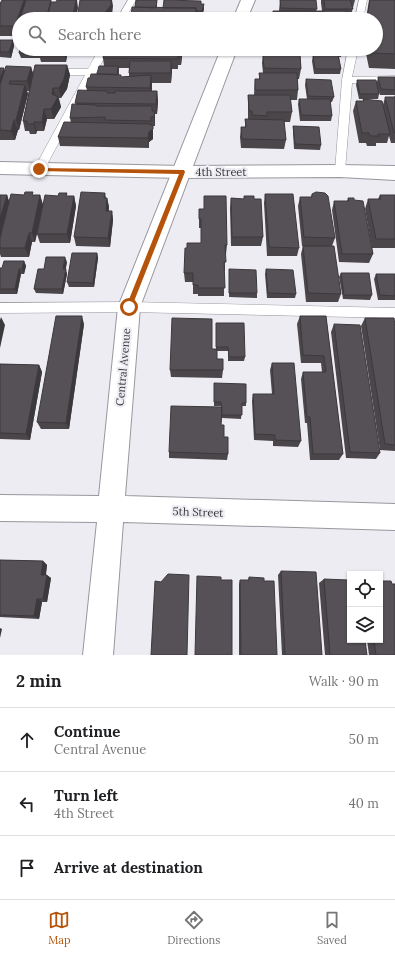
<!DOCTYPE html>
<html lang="en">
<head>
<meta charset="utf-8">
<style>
	:root { --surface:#fff; --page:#f6f6f6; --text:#202124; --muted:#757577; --line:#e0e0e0; --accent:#b45309 }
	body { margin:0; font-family:Lora,serif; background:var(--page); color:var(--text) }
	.controls { position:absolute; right:12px; bottom:12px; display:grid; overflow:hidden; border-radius:0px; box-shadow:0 1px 3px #0004 }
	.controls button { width:36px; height:36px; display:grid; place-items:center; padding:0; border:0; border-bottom:1px solid var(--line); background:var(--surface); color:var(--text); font:20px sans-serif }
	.stop { position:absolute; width:12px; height:12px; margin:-9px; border:3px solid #b45309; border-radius:50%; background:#fff }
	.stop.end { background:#b45309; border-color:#fff; box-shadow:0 1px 4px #0008 }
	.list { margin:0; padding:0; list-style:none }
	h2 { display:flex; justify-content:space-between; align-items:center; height:52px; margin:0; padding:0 16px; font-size:17px }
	h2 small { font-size:13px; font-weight:400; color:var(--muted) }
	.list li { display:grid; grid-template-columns:26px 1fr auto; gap:12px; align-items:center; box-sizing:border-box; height:64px; padding:0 16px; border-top:1px solid var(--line) }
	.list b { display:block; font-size:15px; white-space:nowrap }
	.list p { margin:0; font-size:13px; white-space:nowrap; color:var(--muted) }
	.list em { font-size:13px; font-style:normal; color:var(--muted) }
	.icon { flex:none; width:22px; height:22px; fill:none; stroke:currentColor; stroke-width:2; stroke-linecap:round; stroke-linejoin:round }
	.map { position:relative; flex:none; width:395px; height:655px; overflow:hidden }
	.search { position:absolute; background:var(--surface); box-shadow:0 1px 3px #0004; left:12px; right:12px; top:12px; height:44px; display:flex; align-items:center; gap:10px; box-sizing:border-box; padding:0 14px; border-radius:22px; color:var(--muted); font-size:15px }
	.sheet { height:244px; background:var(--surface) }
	nav { display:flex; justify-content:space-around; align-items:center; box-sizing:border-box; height:56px; border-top:1px solid var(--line); background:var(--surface); font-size:11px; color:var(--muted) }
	nav a { display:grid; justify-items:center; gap:2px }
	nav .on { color:var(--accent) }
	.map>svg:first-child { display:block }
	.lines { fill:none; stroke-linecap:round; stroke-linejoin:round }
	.lane-casing { stroke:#98979d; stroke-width:1 }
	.street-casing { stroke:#98979d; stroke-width:2 }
	.secondary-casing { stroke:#98979d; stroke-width:2 }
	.lane { fill:#fff; fill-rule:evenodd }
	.street { fill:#fff; fill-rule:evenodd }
	.secondary { fill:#fff; fill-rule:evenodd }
	.wall { fill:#4a464a; fill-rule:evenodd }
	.shaded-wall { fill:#3c393c }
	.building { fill:#565156; stroke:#3c393c }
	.route { fill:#b45309 }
	.labels { text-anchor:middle; stroke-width:4; stroke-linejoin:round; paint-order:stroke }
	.street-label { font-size:11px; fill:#38383a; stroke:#eeecf3 }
</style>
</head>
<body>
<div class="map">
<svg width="395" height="655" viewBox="0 0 395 655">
	<rect width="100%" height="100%" fill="#eeecf3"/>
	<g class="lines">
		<g class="lane-casing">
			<path id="lane" d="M128 0H136L125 19H117Z
				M359 0H367L363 19H355Z
				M99 49H109L43 172H35L34 169 85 75H52L47 72 52 69H88Z
				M348 49H358L352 77 395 76V82L352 83 345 171 344 174H336L335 171 342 80Z
				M129 302 395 308V318L129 312 0 313V303Z"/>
		</g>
		<g class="street-casing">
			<path id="street" d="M0 162 182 166 340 165 395 166V180L340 177 182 178 0 174Z"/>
		</g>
		<g class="secondary-casing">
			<path id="secondary" d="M241 0H255L247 19H233Z
				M221 49H237L140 307 125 496 395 504V530L123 522 113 655H83L97 522 0 521V495L99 496 118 307Z"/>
		</g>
		<use href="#lane" class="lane"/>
		<use href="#street" class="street"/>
		<use href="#secondary" class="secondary"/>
	</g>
	<path class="wall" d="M157 0V8H163L201 4 204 9 202 16H199V19H131L135 7Z
		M280 0 317 9 316 11H322L321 3V0H355L350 19H272L273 11H279Z
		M369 0H395V69L369 68 365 49H363H376V19H366Z
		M0 1 1 3 51 2 78 8 19 19V32L18 36H0Z
		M0 40H13L14 46 11 58 0 57Z
		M68 49 66 62H41L40 58H21L19 53Z
		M105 49H191L190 54H182L181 65H178V69H172L171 83H152V91H157L158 101 157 114H155V126H153V139L149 142V148L60 146 58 137 71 122 70 118 76 104 75 103 87 90 86 87 90 78 97 74 104 66 103 58ZM119 68H129V76L121 77V75H119Z
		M268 49H309L308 56H300L301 69 299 79H297L298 90 297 100H290L292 112 290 122H284L286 140 284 149 241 148 240 137 241 127H245V119L248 120V95H254L255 79H259V73H263L262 63 263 54 266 53V50H268Z
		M317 49H341L342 52 341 57H339L341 69 340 74H314L312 61 313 55H318Z
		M67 65 70 75 67 89 61 98H59L61 107 54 119H47L44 131H37L36 134H30L29 131H25L23 121 29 91H27L28 94 19 130H18L15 140H0V68L4 71 31 67 33 74Z
		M378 77H395V95H380L378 89 379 94 378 99H359L356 85 357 80 377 82Z
		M306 79 334 97 332 102H330L332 116 331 121H300L298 104 299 99H307L305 85Z
		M395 95V143H391L389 136 387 143H376V146H367L366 143H359L353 111 356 101H363V99L383 105 385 97H394Z
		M293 126 321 145 320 150 294 149 293 132Z
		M105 193 106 198H107L109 207V211H112L113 220 110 247 76 246 74 237Z
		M265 194 299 248 297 256H267L264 203Z
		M312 194 335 238 332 246 341 294 338 302H306L301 254 303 246H302L298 206 300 197H311Z
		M0 195H7L9 202 34 195H40L43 205 38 229 67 196H74L76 206 70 243H40L37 234 35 242H32L29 257H1L0 254Z
		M380 195H395V248H372L365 209 368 199H378Z
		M244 196 254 199 263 237 261 246H231L230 208 231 198 244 199Z
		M348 198 354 200 373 254 369 263 339 262 332 210 334 201H347Z
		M199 209 227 245 226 254H225V271H224V296H198V294H193V282H185L184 273 187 248 201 243V228H199Z
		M97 253 98 258 94 287H69L67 282Z
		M24 261 26 266 24 274H21L17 294H0V268H2Z
		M67 262 65 269 67 274 63 294 36 293 34 289 44 269Z
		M229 269 257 293V298L229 297Z
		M266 269 296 294 295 298H267L265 274Z
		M341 273 372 295 370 300 343 299 339 277Z
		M376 274H395V300H378L374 279Z
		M300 316H326L343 454 339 460H310L307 423H305L301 379 303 372H322L321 363H301L297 324Z
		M365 318 395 324V451L380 450 361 326Z
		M84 324 69 429H41L37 422Z
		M334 324 380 453 376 459 346 458 331 332Z
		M216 327 245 357 244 361H228V351H217V359L223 370 222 378 171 377 170 370 212 349H216Z
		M272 363 301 441 298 447 273 446V441L254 440 252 401 253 394H272L270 370Z
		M0 364 39 365 42 372 30 440 0 439Z
		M214 383 246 403V406H242L241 419 222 418 221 425 228 454 227 460 169 458V452L221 407V406H214Z
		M0 560 43 561 47 565 46 575 51 578 47 602H42L39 619 0 617Z
		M281 571 322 655H282L278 575Z
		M249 577 264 581 277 655H239V584L240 580H248Z
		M324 579 348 582 367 655H325L319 583Z
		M392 584 395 655H369L367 640H380Z"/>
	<path class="shaded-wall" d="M24 0H26L23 19H19V27H18L19 32 18 36 15 26Z
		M51 0 53 9 50 19H46Z
		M76 0H77L78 8 76 19H72Z
		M111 0H112L113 6 112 15 109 19H104V14Z
		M204 4V9L202 16V11Z
		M13 40 14 46 11 58 9 52Z
		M64 49H68L66 62 64 52Z
		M182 49V57L181 65V55Z
		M171 61 172 71 171 83Z
		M67 65 70 75 67 89 61 98 59 88Z
		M31 67 34 76 30 91 27 81Z
		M4 68 5 74 0 88V80Z
		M151 75 152 85 151 98 150 88Z
		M25 85 28 94 19 130 16 120Z
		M53 88 56 98 58 97 61 107 54 119 51 109 52 94Z
		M157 91 158 101 157 114 156 104Z
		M44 109 47 119 44 131 42 122Z
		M155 111V126L154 117Z
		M151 117 152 126H153V139L149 142V148L148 138 149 132 152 130Z
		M14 120 18 130 15 140 11 131Z
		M34 122 37 131 36 134 34 124Z
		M7 195 10 204 0 242V219Z
		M40 195 43 205 35 242 32 233Z
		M74 196 76 206 70 243 67 234Z
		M107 198 109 207 107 220 106 211Z
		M112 211 113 220 110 247 108 238Z
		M29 233 32 242 29 257 25 248Z
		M97 253 98 258 94 287 93 283Z
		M65 257 67 262 65 274 63 269Z
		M24 261 26 266 24 274 22 269Z
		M19 269 21 274 17 294 15 289Z
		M66 269 67 274 63 294 62 289Z
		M82 316 84 324 69 429 66 423Z
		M1 317 5 325 0 348V320Z
		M39 365 42 372 30 440 26 434Z
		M43 561 47 565 45 579 41 575Z
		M47 575 51 578 47 602 43 599Z
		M37 599 42 602 39 619 34 616Z
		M0 628 2 629 0 638Z"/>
	<path class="building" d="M2 0H24L15 26H0V5Z
		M26 0H51L46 19H20Z
		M57 0H76L72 19H47L51 2H56Z
		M80 0H111V5L104 14V19H77Z
		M136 0H157L156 8 135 7Z
		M164 0 201 1V4H204L202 11H196V8H163Z
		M280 0H316L317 9 281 8Z
		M324 0H350L353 9H325Z
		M370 0H395V54L373 53 372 49H376V19H367Z
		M132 7 196 8V12H199V15H195V18H131Z
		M324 10H346L348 19H274L273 11H325Z
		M0 40H13L9 52H0Z
		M20 49H39L38 53H19Z
		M39 49H64V52H38Z
		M105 49H181V55H178V59L103 58Z
		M319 49H341L342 52 319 51Z
		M266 50H286V53L300 54 301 69 264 68 263 54 267 53Z
		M313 55H338L341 69H315Z
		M130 61H171V73H129Z
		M35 65H67L64 79 59 88H53L52 94 58 97 51 109H44L42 122H34V124H27V121H23Z
		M6 66 31 67 27 81H10L9 84 25 85 16 120H14L11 131 0 130V85Z
		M99 66H118L117 75 97 74Z
		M0 68H4L0 80Z
		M259 73H297L298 90H255V79H260Z
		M91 74H112L121 75V77L151 75 150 88 86 87 88 78H90Z
		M378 77H395V90L381 89Z
		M306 79 331 80 334 97 308 96Z
		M357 80H376L379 94H360Z
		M78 90 107 91V93H115V91H157L156 104 75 103Z
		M248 95H290L292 112H267V116L252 115V111H249Z
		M385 97H395V133H394Z
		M299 99H330L332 116 301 115Z
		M363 99 382 101 390 134H378L379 136H370L369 133H362L356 101H364Z
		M72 104 96 105V106H152V111H155L154 117H151V121L105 120V117L70 118Z
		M245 119 284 120 286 140 242 139 241 127H246Z
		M64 122 149 124 153 126V129L149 132 148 138 58 137Z
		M293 126 319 127 321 145 295 144Z
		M25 192H33L32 195H40L32 233H29L25 248H0V238L11 194 24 195Z
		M81 192 105 193 104 198H107L106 211H112L108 238 74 237Z
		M316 192 325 193 328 196 335 238 304 237 300 197H312V194Z
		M59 193H67L66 196H74L67 234H37L45 195 58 196Z
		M265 194H293L299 248 269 247Z
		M0 195H7L0 219Z
		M380 195H395V239H376L368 199H381Z
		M204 196H226L227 245H225L226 262H224L225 288H198V285H193V273H184L185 248H187V243H201V219H199V209H204Z
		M244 196H254V199H261L263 237H232L231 198 244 199Z
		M348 198H354V200L363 201 373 254H342L334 201H349Z
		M303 246H334L341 294 308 293Z
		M72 253H97L93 283 67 282Z
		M46 257H65L63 269H66L62 289H34L38 269H44Z
		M4 261H24L22 269H19L15 289H0V268H2Z
		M229 269 256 270 257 293H229Z
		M266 269 293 270 296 294 268 293Z
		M341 273H369L372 295H344Z
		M376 274H395V296L380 295Z
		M56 316H82L66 423 37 422Z
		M300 316H326L343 454H313L310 417H307L303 372H326L324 356 303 355Z
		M172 318 212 319V349H217V359H223V370H170Z
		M365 318H394L395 326V445L385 444Z
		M216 323H244L245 357H229L228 347H216Z
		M334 324 360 325 380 453 350 452Z
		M272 363H294L301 441 275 440V435L255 434 253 394H274Z
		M0 364 39 365 26 434 0 433Z
		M214 383 246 384V403H242V415H222L221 402H214Z
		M171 406 222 407 221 425H224V437H228V454L169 452Z
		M0 560 43 561 41 575H47L43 599H37L34 616 0 615Z
		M281 571 316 572 322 655H285Z
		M168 574 189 575 187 655H151L155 581 161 582Z
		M197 576 221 577V580H232V655H195Z
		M249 577 264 578V581H274L277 655H241L240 580H249Z
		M324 579 348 580V582L350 583V640H365L367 655H330Z
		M380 581H391L392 584H395V655H376L374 640H380Z"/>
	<path class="route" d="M37 168 184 170 185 172 131 309H126V307L179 174 39 171 37 170Z"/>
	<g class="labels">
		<g class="street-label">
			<text x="221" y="176">4th Street</text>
			<text transform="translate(123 367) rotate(-85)" y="4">Central Avenue</text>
			<text transform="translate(198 512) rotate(2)" y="4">5th Street</text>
		</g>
	</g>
</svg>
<div class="controls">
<button><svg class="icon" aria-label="locate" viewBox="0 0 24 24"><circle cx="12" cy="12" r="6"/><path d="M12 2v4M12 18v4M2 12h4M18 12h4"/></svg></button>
<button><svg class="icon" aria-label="layers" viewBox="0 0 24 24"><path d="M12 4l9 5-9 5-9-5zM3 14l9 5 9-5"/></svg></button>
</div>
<div class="stop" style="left:129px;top:307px"></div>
<div class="stop end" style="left:39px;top:169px"></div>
<div class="search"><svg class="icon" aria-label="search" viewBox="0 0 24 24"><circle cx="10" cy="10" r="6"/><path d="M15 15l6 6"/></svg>Search here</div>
</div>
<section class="sheet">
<h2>2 min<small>Walk · 90 m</small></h2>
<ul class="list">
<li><svg class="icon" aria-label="ahead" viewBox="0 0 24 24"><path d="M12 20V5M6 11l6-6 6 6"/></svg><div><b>Continue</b><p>Central Avenue</p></div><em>50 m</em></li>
<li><svg class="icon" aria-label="left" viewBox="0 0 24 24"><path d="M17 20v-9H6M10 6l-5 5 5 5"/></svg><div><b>Turn left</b><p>4th Street</p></div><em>40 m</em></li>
<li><svg class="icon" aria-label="arrive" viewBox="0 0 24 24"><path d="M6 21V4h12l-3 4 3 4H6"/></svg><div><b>Arrive at destination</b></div></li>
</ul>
</section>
<nav>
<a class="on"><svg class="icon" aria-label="map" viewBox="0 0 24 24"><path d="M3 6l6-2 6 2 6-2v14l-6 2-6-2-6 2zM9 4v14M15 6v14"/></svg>Map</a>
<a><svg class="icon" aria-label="directions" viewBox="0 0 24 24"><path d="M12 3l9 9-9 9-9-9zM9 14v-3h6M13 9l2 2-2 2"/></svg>Directions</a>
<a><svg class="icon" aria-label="saved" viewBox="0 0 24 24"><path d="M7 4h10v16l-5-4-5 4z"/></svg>Saved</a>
</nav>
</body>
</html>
